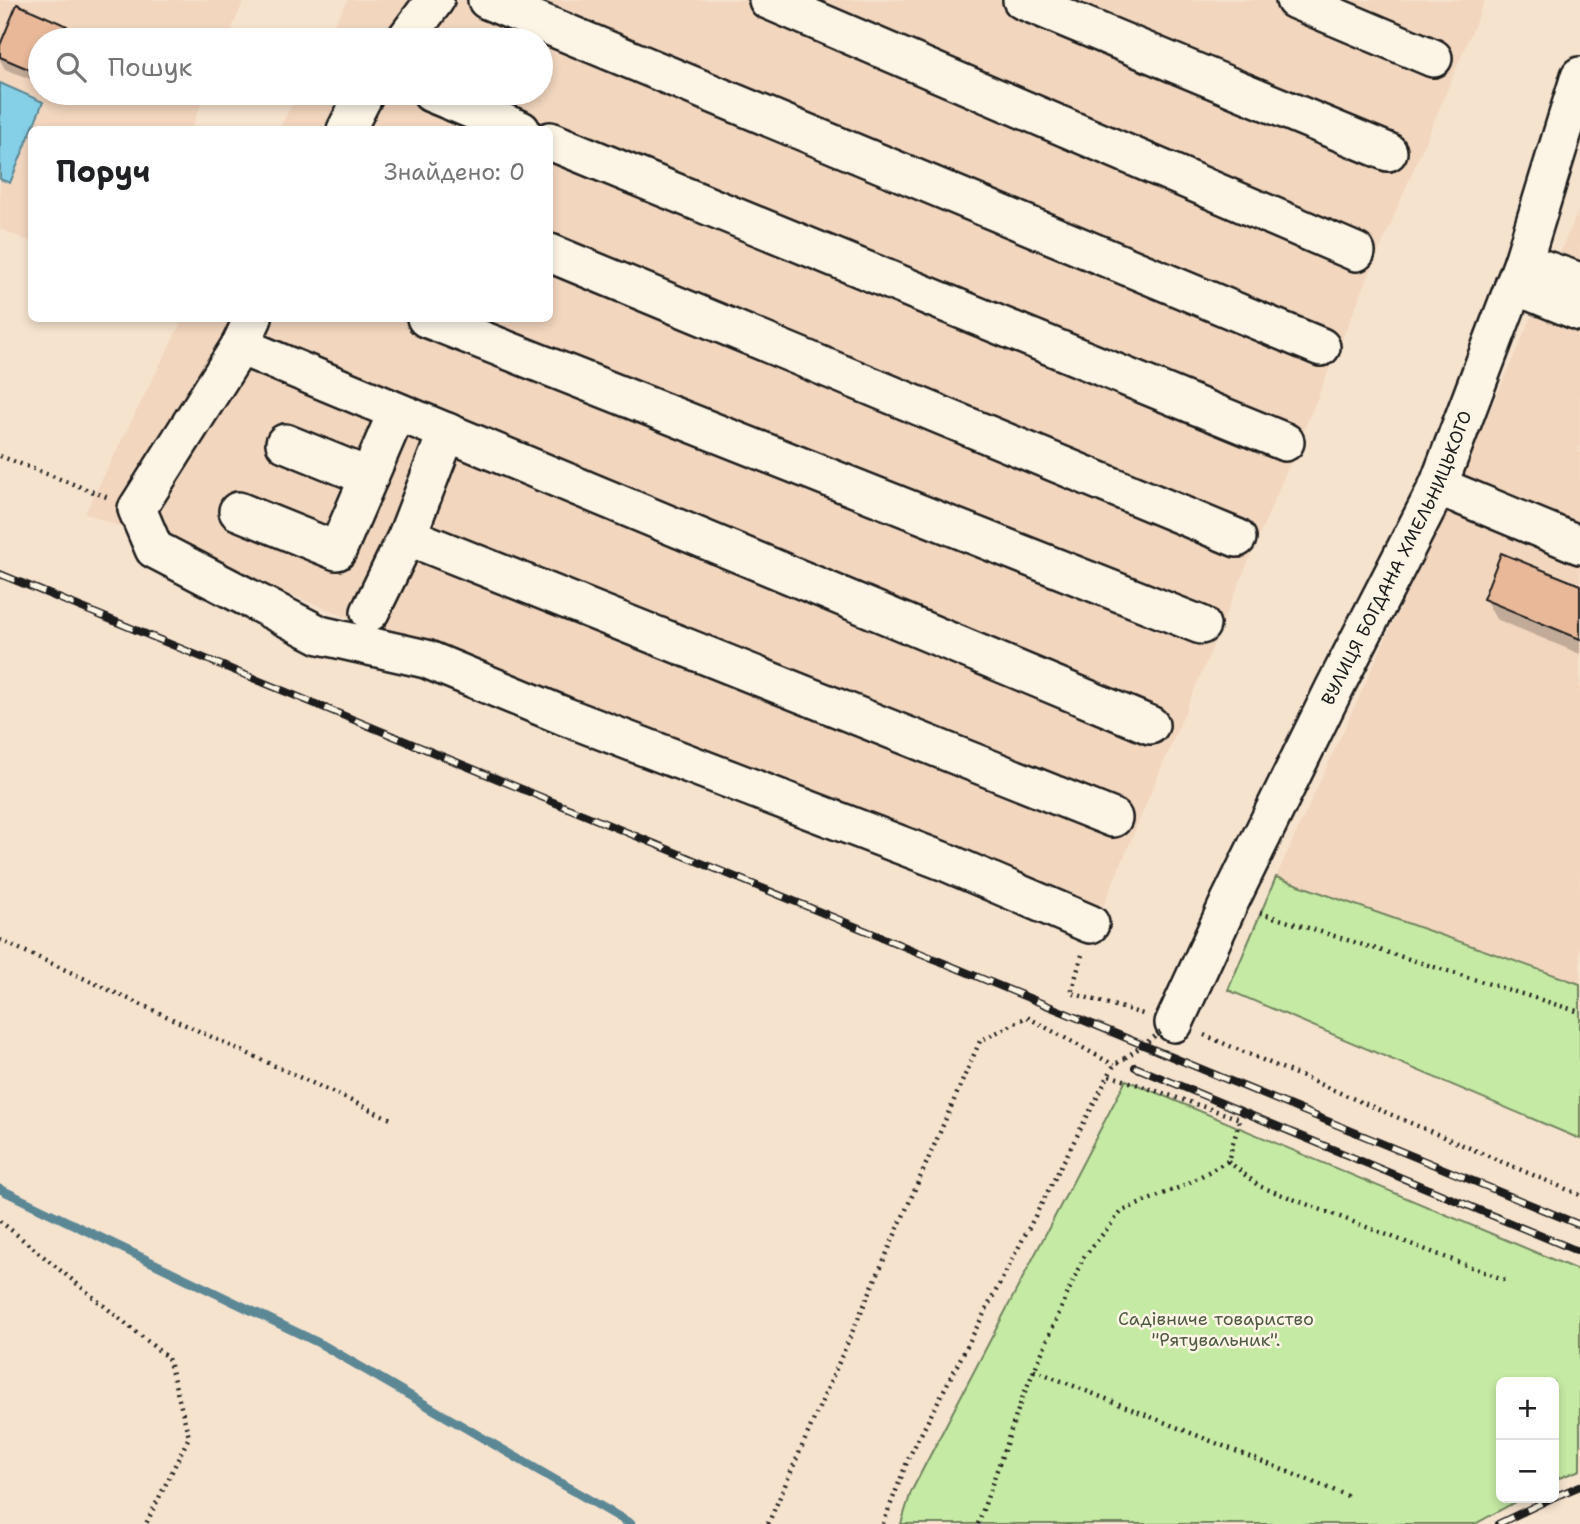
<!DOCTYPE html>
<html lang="uk">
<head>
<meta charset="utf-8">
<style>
	:root { --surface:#fff; --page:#f6f6f6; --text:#202124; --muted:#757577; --line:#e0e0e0 }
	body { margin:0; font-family:"Shantell Sans",sans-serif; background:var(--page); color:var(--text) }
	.controls { position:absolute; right:21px; bottom:21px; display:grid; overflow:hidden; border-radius:10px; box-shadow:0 4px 10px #0003 }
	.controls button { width:63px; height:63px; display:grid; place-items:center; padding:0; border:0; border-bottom:2px solid var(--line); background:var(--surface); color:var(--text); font:35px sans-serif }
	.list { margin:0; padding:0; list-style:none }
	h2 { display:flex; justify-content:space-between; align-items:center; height:91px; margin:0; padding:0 28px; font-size:30px }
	h2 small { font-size:23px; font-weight:400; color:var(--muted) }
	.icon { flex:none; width:38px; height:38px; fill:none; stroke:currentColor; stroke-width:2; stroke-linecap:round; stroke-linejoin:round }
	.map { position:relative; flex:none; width:1580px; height:1524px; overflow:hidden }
	.search { position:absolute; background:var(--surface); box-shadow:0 4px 10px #0003; left:28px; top:28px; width:525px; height:77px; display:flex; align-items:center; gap:18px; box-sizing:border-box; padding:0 24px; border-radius:38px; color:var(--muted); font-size:26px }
	.panel { position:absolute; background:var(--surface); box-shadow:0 4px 10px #0003; left:28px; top:126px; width:525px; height:196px; border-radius:10px }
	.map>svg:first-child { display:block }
	.built { fill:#f2d6be }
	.green { fill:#c5eaa3; stroke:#708360; stroke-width:2 }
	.water { fill:#86d0e7; stroke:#5c8896; stroke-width:2 }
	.shadow { fill:#0003 }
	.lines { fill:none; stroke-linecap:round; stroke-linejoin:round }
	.stream { stroke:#5c8896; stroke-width:9 }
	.building { fill:#e8b899; stroke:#1c1c1c; stroke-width:2 }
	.minor-casing { stroke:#1c1c1c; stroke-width:42 }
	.path { stroke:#1c1c1c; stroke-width:4.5; stroke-dasharray:2 5; stroke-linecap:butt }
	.minor { stroke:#fcf5e5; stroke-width:37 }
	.rail-casing { stroke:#1c1c1c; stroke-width:8 }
	.rail { stroke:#fcf5e5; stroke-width:5; stroke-dasharray:16; stroke-linecap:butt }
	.path-bridge { stroke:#1c1c1c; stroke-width:4.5; stroke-dasharray:2 5; stroke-linecap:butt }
	.labels { text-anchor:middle; stroke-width:5; stroke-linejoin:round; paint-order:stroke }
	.street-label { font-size:18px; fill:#1c1c1c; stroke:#fcf5e5 }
	.park-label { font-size:18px; fill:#4f5a44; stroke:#fcf5e5 }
</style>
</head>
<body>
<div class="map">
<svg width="1580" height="1524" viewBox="0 0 1580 1524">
	<rect width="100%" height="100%" fill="#f6e3ce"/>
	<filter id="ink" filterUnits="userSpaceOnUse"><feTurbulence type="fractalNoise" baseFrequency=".0143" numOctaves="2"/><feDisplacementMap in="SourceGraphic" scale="14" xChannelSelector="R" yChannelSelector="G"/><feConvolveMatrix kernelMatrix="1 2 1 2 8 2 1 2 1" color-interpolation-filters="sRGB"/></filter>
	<g filter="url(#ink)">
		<path class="built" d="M0 0H244L227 40H40V93H206L191 129 32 130 31 242 0 229Z
			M348 0H1485L1099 916 85 513 183 319 550 318V130L279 129 298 93H541V40H325Z
			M1580 207V984L1276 877 1473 449Z"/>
		<path class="green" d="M1276 877 1580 984V1139L1228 990Z
			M1126 1080 1580 1271V1470L1554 1480V1382H1501V1498H1522L1475 1524H901L911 1492Z"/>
		<path class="water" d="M0 83 43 102 10 183 0 179Z"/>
		<path class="shadow" d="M66 28 73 40H40V83L5 69 0 60V49Z
			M1580 587V654L1496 619 1485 599Z"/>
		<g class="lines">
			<path class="stream" d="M0 1189 321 1344 631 1524"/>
		</g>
		<path class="building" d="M17 4 67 26 61 40H40V74L0 57V45Z
			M1501 553 1580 585V639L1483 599Z"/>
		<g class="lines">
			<g class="minor-casing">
				<g id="minor">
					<path d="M487 0 1321 347"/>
					<path d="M768 0 1356 252"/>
					<path d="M1022 0 1388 152"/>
					<path d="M1295 0 1433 58"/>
					<path d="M405 40 435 0"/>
					<path d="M431 93 521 130"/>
					<path d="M346 130 365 93"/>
					<path d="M550 141 1285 442"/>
					<path d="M550 253 1237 538"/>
					<path d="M1523 262 1580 282"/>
					<path d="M1514 285 1580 312"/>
					<path d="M253 318 240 346 137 509 154 549 320 635 426 659 564 716 948 863 1090 924"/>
					<path d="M426 318 1201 625"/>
					<path d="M240 346 1150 725"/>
					<path d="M285 443 369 477"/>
					<path d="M1438 486 1580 545"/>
					<path d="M238 511 337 551 397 412"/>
					<path d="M407 536 1113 818"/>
					<path d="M370 612 407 536 447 432"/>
					<path id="s1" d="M1174 1023 1229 903 1334 689 1438 486 1523 262 1580 76"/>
				</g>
			</g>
			<path class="path" d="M0 456 107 497
				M1260 913 1580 1012
				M0 940 393 1120
				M1082 955 1071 993 1143 1014
				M1204 1035 1580 1195
				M1228 1161 1259 1186 1505 1280
				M0 1221 168 1358 189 1437 146 1524
				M1034 1370 1348 1496
				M768 1524 980 1041 1027 1017 1114 1065
				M883 1524 909 1457 1114 1065 1125 1058
				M978 1524 1023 1396 1083 1258 1122 1211 1185 1185 1228 1161 1240 1119 1109 1075"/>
			<use href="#minor" class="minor"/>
			<g class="rail-casing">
				<path id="rail" d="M0 574 1580 1225
					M1135 1067 1580 1252
					M1554 1497 1580 1486
					M1498 1524 1552 1498"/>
			</g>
			<use href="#rail" class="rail"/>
			<path class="path-bridge" d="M1125 1058 1161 1032"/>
		</g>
	</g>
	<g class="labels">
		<g class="street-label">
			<text dy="6" stroke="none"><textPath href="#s1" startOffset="516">ВУЛИЦЯ БОГДАНА ХМЕЛЬНИЦЬКОГО</textPath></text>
		</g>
		<g class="park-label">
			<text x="1216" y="1325">Садівниче товариство<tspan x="1216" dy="21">"Рятувальник".</tspan></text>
		</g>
	</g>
</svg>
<div class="controls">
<button>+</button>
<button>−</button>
</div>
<div class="search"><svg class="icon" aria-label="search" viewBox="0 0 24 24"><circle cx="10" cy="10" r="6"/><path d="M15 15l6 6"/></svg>Пошук</div>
<section class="panel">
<h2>Поруч<small>Знайдено: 0</small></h2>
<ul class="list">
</ul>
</section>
</div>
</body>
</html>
